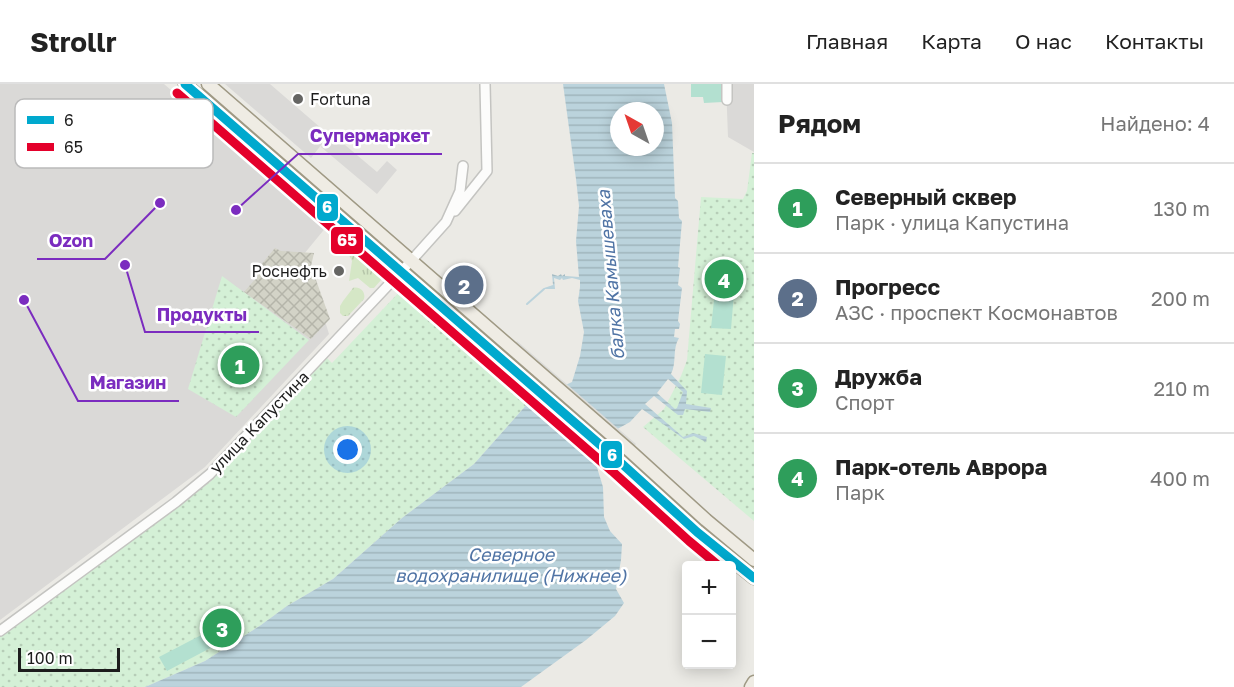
<!DOCTYPE html>
<html lang="ru">
<head>
<meta charset="utf-8">
<style>
	:root { --surface:#fff; --page:#f6f6f6; --text:#222; --muted:#767676; --line:#e0e0e0; --accent:#db2777 }
	body { margin:0; font-family:"Golos Text",sans-serif; background:var(--page); color:var(--text) }
	.controls { position:absolute; right:18px; bottom:18px; display:grid; overflow:hidden; border-radius:6px; box-shadow:0 3px 15px #0003 }
	.controls button { width:54px; height:54px; display:grid; place-items:center; padding:0; border:0; border-bottom:2px solid var(--line); background:var(--surface); color:var(--text); font:30px sans-serif }
	.compass { position:absolute; left:610px; top:18px; width:54px; height:54px; border-radius:50%; background:var(--surface); box-shadow:0 3px 15px #0003; rotate:320deg }
	.scale { position:absolute; left:18px; bottom:15px; width:102px; box-sizing:border-box; padding-left:6px; border:3px solid #1d1d1d; border-top:0; font-size:16px; line-height:21px; white-space:nowrap; color:#1d1d1d; -webkit-text-stroke:4px #fff; paint-order:stroke }
	.you { position:absolute; left:348px; top:366px; width:21px; height:21px; margin:-15px; border:4px solid #fff; border-radius:50%; background:#1a73e8; box-shadow:0 0 0 9px #1a73e833 }
	.badge { display:grid; place-items:center; width:39px; height:39px; border-radius:50%; background:var(--accent); color:#fff; font-size:20px; font-weight:700 }
	.pin { position:absolute; translate:-50% -50%; border:3px solid #fff; box-shadow:0 2px 6px #0006 }
	.list { margin:0; padding:0; list-style:none }
	h2 { display:flex; justify-content:space-between; align-items:center; height:78px; margin:0; padding:0 24px; font-size:26px }
	h2 small { font-size:20px; font-weight:400; color:var(--muted) }
	.list li { display:grid; grid-template-columns:39px 1fr auto; gap:18px; align-items:center; box-sizing:border-box; height:90px; padding:0 24px; border-top:2px solid var(--line) }
	.list b { display:block; font-size:22px; white-space:nowrap }
	.list p { margin:0; font-size:20px; white-space:nowrap; color:var(--muted) }
	.list em { font-size:20px; font-style:normal; color:var(--muted) }
	.map { position:relative; flex:none; width:754px; height:603px; overflow:hidden }
	header { display:flex; align-items:center; gap:36px; box-sizing:border-box; height:84px; padding:0 30px; background:var(--surface); border-bottom:2px solid var(--line) }
	header strong { font-size:28px }
	nav { display:flex; gap:33px; margin-inline-start:auto; font-size:21px }
	main { display:flex }
	aside { flex:1; background:var(--surface) }
	.map>svg:first-child { display:block }
	.residential { fill:#dad9d7 }
	.construction { fill:url(#construction-cross-hatch) }
	.grass { fill:url(#grass-tufts) }
	.park { fill:url(#park-dots) }
	.pitch { fill:#b3e0d0 }
	.water { fill:url(#water-rules); fill-rule:evenodd }
	.pier { fill:#dcdcd9 }
	.lines { fill:none; stroke-linecap:round; stroke-linejoin:round }
	.stream { stroke:#bbd3dc; stroke-width:2 }
	.minor-casing { stroke:#c4c4c1; stroke-width:12 }
	.major-casing { stroke:#9f9984; stroke-width:15 }
	.minor { stroke:#fcfcfb; stroke-width:9 }
	.major { stroke:#efece4; stroke-width:12 }
	.bus-1-casing { stroke:#fff; stroke-width:14 }
	.bus-2-casing { stroke:#fff; stroke-width:14 }
	.bus-1 { stroke:#00a9ce; stroke-width:9 }
	.bus-2 { stroke:#e4002b; stroke-width:9 }
	.poi-dot { fill:#656563; stroke:#fff; stroke-width:2 }
	.labels { text-anchor:middle; stroke-width:5; stroke-linejoin:round; paint-order:stroke }
	.poi-label { font-size:16px; fill:#1d1d1d; stroke:#fff; text-anchor:start }
	.street-label { font-size:16px; fill:#1d1d1d; stroke:#fff }
	.water-label { font-size:18px; font-style:italic; fill:#5074a5; stroke:#fff }
	.key { fill:#fff; stroke:#bbb; stroke-width:1.5 }
	.key-label { font-size:16px; fill:#1d1d1d }
	.leader { fill:none; stroke:#7b2cbf; stroke-width:2 }
	.callout-dot { fill:#7b2cbf; stroke:#fff; stroke-width:2 }
	.callout-label { font-size:18px; text-anchor:middle; font-weight:bold; fill:#7b2cbf; stroke:#fff; stroke-width:5; stroke-linejoin:round; paint-order:stroke }
	.line-badge { stroke:#fff; stroke-width:2 }
	.badge-label { font-size:16px; text-anchor:middle; font-weight:bold; fill:#fff }
</style>
</head>
<body>
<header>
<strong>Strollr</strong>
<nav><a>Главная</a><a>Карта</a><a>О нас</a><a>Контакты</a></nav>
</header>
<main>
<div class="map">
<svg width="754" height="603" viewBox="0 0 754 603">
	<defs>
		<pattern id="construction-cross-hatch" width="8" height="8" patternUnits="userSpaceOnUse" patternTransform="scale(1.5)"><rect width="8" height="8" fill="#d3d3c7"/><path d="M0 0l8 8M0 8l8-8" fill="none" stroke="#b5b5aa"/></pattern>
		<pattern id="grass-tufts" width="24" height="20" patternUnits="userSpaceOnUse" patternTransform="scale(1.5)"><rect width="24" height="20" fill="#d5e7c6"/><path d="M3 7l-1-3M5 7V3M7 7l1-3M15 17l-1-3M17 17v-4M19 17l1-3" fill="none" stroke="#b6c6aa"/></pattern>
		<pattern id="park-dots" width="8" height="8" patternUnits="userSpaceOnUse" patternTransform="scale(1.5)"><rect width="8" height="8" fill="#d4f0d6"/><path d="M2 2h.1M6 6h.1" fill="none" stroke="#b6cdb7" stroke-width="1.8" stroke-linecap="round"/></pattern>
		<pattern id="water-rules" width="6" height="5" patternUnits="userSpaceOnUse" patternTransform="scale(1.5)"><rect width="6" height="5" fill="#bbd3dc"/><path d="M0 2.5h6" fill="none" stroke="#a0b5bc"/></pattern>
	</defs>
	<rect width="100%" height="100%" fill="#ebeae5"/>
	<path class="residential" d="M0 0H164L327 142 304 170 329 250 205 383 0 536Z
		M225 0H270L329 51 311 74Z
		M726 0H754V68L728 53Z
		M332 50 377 88 387 77 397 86 377 110 321 63Z"/>
	<path class="construction" d="M275 164 281 167 314 169 311 182 330 235 311 255 244 208 258 192 255 188Z"/>
	<path class="grass" d="M341 150 346 152 383 185C386 193 379 198 374 204H370L358 194 349 197 352 177 341 154Z
		M353 204C360 202 366 208 364 215L348 232H343L340 229V222L343 217Z"/>
	<path class="park" d="M752 69H754V437L643 343 664 325 681 292 687 276 701 113 743 115 747 107Z
		M222 192 309 256 236 333 188 305Z
		M402 205 529 318 474 380 402 434 333 495 287 522 261 541 205 577 145 603H0V552L210 398 258 345 327 274 332 279Z"/>
	<path class="pitch" d="M691 0H722L723 18 704 19 703 13H691Z
		M715 207 734 209 731 245 711 244Z
		M705 270 726 272 722 311 701 309Z
		M209 547 216 561 167 587 159 573Z"/>
	<path class="water" d="M563 0H664L672 39 675 114 678 117 679 134 682 137 678 183 680 184 678 201 682 204 678 237 680 240 679 245H675L674 253 679 254C672 265 677 279 671 290L687 307 686 320 711 324 710 328 685 325 683 331H678L654 312 645 320 683 353 693 349 707 353 706 358 694 352 684 355 642 325 630 338 603 353 595 377 603 403 604 433 610 447 622 460 621 476 616 505 624 519 615 532 586 556 521 603H145L205 577 261 541 287 522 333 495 402 434 474 380 529 318 572 298 580 272 584 248 578 217 580 203V196L572 194 563 196 562 194 560 196 554 194 555 205H544V204L553 201 552 190 558 192 561 190 562 192 565 190V192L579 193 576 157 579 122 576 95ZM619 27H655V63H619ZM668 295 683 308 677 324 675 325 657 309Z"/>
	<path class="pier" d="M517 257 636 360 613 387 494 284Z"/>
	<g class="lines">
		<path class="stream" d="M527 220 544 205"/>
		<g class="minor-casing">
			<path id="minor" d="M727 0V16
				M455 127 487 87 485 0
				M0 547 176 418 210 390 411 177 446 138 460 107 463 82"/>
		</g>
		<g class="major-casing">
			<path id="major" d="M185 0 620 378 697 448 754 494
				M208 0 630 367 706 436 754 476
				M751 603 754 598"/>
		</g>
		<use href="#minor" class="minor"/>
		<use href="#major" class="major"/>
		<g class="bus-1-casing">
			<path id="bus-1" d="M185 0 620 378 697 448 754 494"/>
		</g>
		<g class="bus-2-casing">
			<path id="bus-2" d="M177 9 612 387 689 457 719 482"/>
		</g>
		<use href="#bus-1" class="bus-1"/>
		<use href="#bus-2" class="bus-2"/>
	</g>
	<g class="poi-dot">
		<circle cx="298" cy="15" r="6"/>
		<circle cx="339" cy="187" r="6"/>
	</g>
	<g class="labels">
		<g class="poi-label">
			<text x="310" y="21">Fortuna</text>
			<text x="327" y="193" text-anchor="end">Роснефть</text>
		</g>
		<g class="street-label">
			<text transform="translate(259 338) rotate(-46)" y="6">улица Капустина</text>
		</g>
		<g class="water-label">
			<text transform="translate(611 191) rotate(-95)" y="6">балка Камышеваха</text>
			<text x="511" y="477">Северное<tspan x="511" dy="21">водохранилище (Нижнее)</tspan></text>
		</g>
	</g>
	<rect x="15" y="15" width="198" height="69" rx="9" class="key"/>
	<rect x="27" y="32" width="27" height="8" fill="#00a9ce"/>
	<rect x="27" y="59" width="27" height="8" fill="#e4002b"/>
	<g class="key-label">
		<text x="64" y="42">6</text>
		<text x="64" y="69">65</text>
	</g>
	<path class="leader" d="M236 126L298 70H442M160 119L105 175H37M125 181L145 248H259M24 216L78 317H179"/>
	<g class="callout-dot">
		<circle cx="236" cy="126" r="6"/>
		<circle cx="160" cy="119" r="6"/>
		<circle cx="125" cy="181" r="6"/>
		<circle cx="24" cy="216" r="6"/>
	</g>
	<g class="callout-label">
		<text x="370" y="58">Супермаркет</text>
		<text x="71" y="163">Ozon</text>
		<text x="202" y="237">Продукты</text>
		<text x="128" y="305">Магазин</text>
	</g>
	<g class="line-badge">
		<rect x="316" y="109" width="23" height="29" rx="6" fill="#00a9ce"/>
		<rect x="330" y="142" width="34" height="29" rx="6" fill="#e4002b"/>
		<rect x="600" y="356" width="23" height="29" rx="6" fill="#00a9ce"/>
	</g>
	<g class="badge-label">
		<text x="327" y="129">6</text>
		<text x="347" y="162">65</text>
		<text x="612" y="377">6</text>
	</g>
</svg>
<div class="controls">
<button>+</button>
<button>−</button>
</div>
<svg class="compass" viewBox="-18 -18 36 36"><path d="M0-13l5 13h-10z" fill="#e53935"/><path d="M0 13l5-13h-10z" fill="#767676"/></svg>
<div class="scale">100 m</div>
<div class="you"></div>
<div class="pin badge" style="left:240px;top:281px;background:#2e9e5b">1</div>
<div class="pin badge" style="left:464px;top:201px;background:#5c6f8a">2</div>
<div class="pin badge" style="left:222px;top:544px;background:#2e9e5b">3</div>
<div class="pin badge" style="left:724px;top:195px;background:#2e9e5b">4</div>
</div>
<aside>
<h2>Рядом<small>Найдено: 4</small></h2>
<ul class="list">
<li><span class="badge" style="background:#2e9e5b">1</span><div><b>Северный сквер</b><p>Парк · улица Капустина</p></div><em>130 m</em></li>
<li><span class="badge" style="background:#5c6f8a">2</span><div><b>Прогресс</b><p>АЗС · проспект Космонавтов</p></div><em>200 m</em></li>
<li><span class="badge" style="background:#2e9e5b">3</span><div><b>Дружба</b><p>Спорт</p></div><em>210 m</em></li>
<li><span class="badge" style="background:#2e9e5b">4</span><div><b>Парк-отель Аврора</b><p>Парк</p></div><em>400 m</em></li>
</ul>
</aside>
</main>
</body>
</html>
